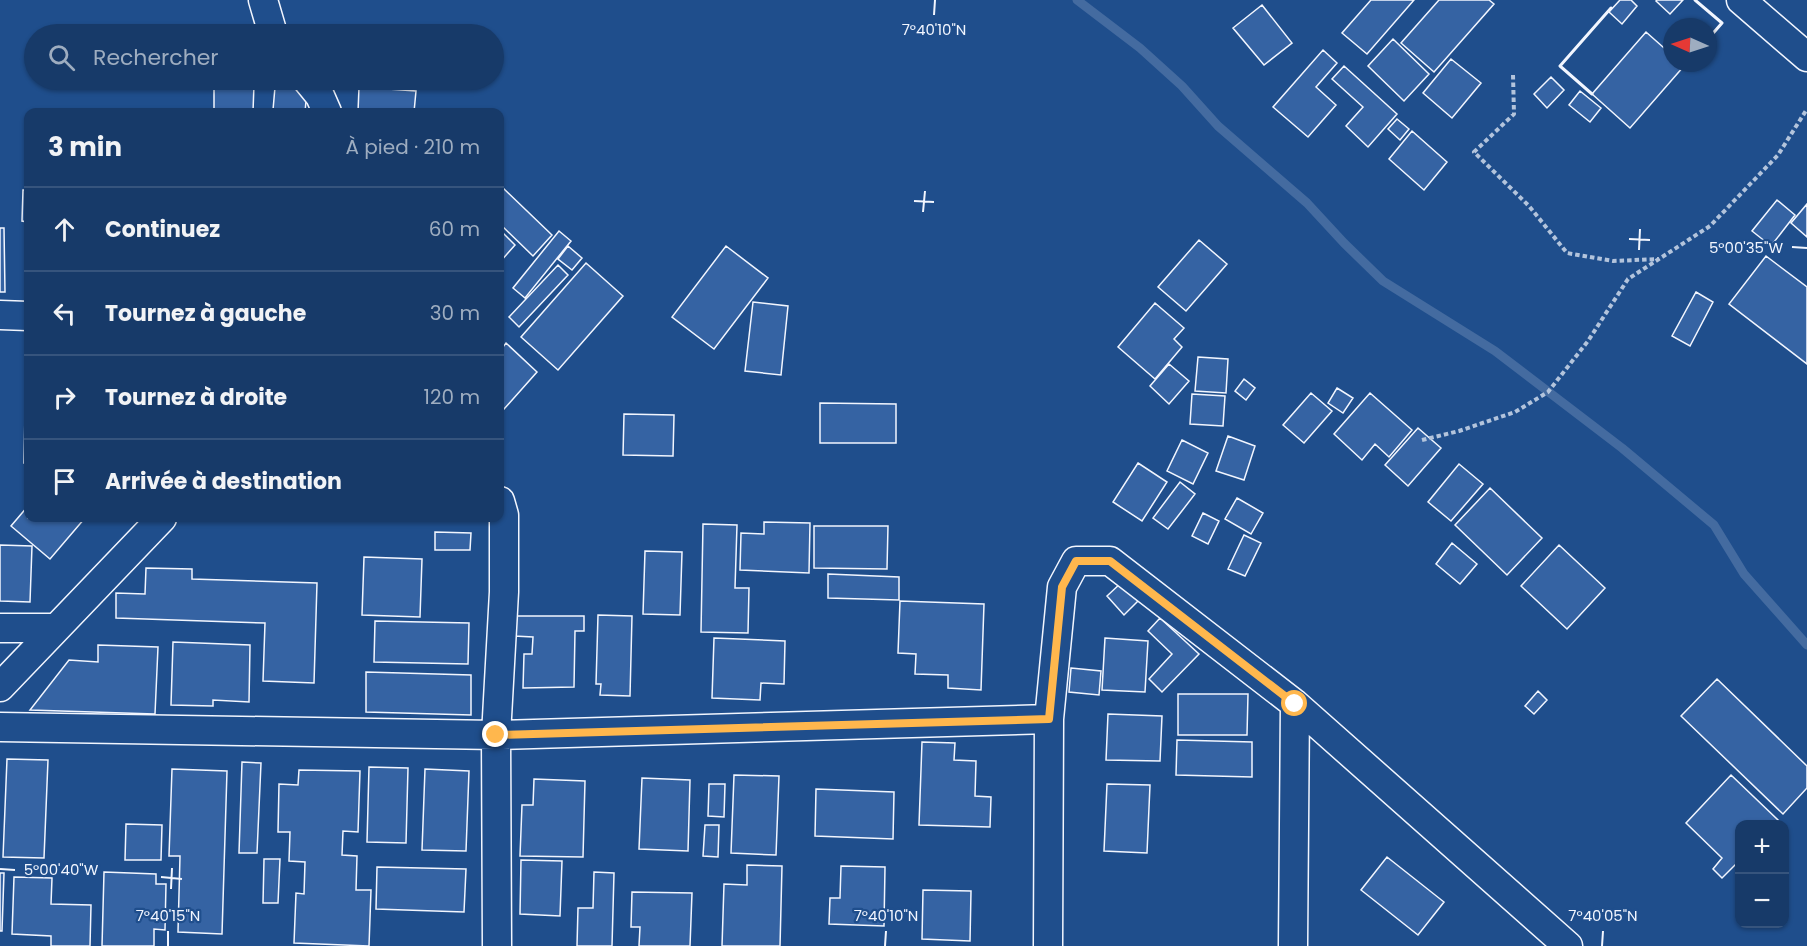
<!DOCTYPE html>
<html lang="fr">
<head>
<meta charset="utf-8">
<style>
	:root { --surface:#173a69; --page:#20416f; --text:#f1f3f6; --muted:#9eadc0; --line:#36547d }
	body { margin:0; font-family:Poppins,sans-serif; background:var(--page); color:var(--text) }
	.controls { position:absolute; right:18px; bottom:18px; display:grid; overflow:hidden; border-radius:12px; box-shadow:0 2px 4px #0004 }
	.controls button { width:54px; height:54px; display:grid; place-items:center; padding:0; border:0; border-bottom:2px solid var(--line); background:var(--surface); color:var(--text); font:30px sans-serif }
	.compass { position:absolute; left:1663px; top:18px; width:54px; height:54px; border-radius:50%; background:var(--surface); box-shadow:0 2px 4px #0004; rotate:273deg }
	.stop { position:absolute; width:18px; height:18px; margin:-14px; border:4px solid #ffb74d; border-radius:50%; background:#fff }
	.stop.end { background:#ffb74d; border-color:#fff; box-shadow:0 2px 6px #0008 }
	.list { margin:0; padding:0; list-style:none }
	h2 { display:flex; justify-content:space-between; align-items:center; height:78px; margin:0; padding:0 24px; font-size:26px }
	h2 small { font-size:20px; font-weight:400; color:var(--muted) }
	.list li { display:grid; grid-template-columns:39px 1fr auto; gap:18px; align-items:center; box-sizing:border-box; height:84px; padding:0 24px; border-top:2px solid var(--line) }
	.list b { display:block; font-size:22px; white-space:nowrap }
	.list em { font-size:20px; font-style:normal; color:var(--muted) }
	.icon { flex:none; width:33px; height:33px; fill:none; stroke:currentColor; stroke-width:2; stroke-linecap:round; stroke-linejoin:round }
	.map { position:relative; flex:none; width:1807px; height:946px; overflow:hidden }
	.search { position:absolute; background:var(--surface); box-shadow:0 2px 4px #0004; left:24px; top:24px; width:480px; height:66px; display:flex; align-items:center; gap:15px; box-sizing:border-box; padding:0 21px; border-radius:33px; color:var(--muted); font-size:22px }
	.panel { position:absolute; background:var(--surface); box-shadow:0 2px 4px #0004; left:24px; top:108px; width:480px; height:414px; border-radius:12px }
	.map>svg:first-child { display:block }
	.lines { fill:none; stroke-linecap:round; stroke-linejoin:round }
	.stream { stroke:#446ba0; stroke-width:9 }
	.building { fill:#3563a3; stroke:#f2f6ff; stroke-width:1.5 }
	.street-casing { stroke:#f2f6ff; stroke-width:31 }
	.path { stroke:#b3c4dc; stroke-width:4; stroke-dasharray:4.5 3; stroke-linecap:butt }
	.street { stroke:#1f4e8c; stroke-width:28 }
	.wall { stroke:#f2f6ff; stroke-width:3 }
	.route { stroke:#ffb74d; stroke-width:8 }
	.ticks { fill:none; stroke:#f2f6ff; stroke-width:2 }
	.ticks-label { font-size:15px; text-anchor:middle; fill:#f2f6ff; stroke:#1f4e8c; stroke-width:4.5; stroke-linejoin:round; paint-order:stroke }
</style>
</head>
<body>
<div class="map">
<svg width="1807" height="946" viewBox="0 0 1807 946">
	<rect width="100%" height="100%" fill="#1f4e8c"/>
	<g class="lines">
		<path class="stream" d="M1077 0 1140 48 1182 86 1218 126 1307 203 1344 243 1383 281 1495 351 1622 448 1714 525 1744 574 1807 645"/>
	</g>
	<path class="building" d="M1371 0H1414L1367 54 1342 33Z
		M1439 0H1489L1494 4 1434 72 1401 43Z
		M1620 0H1631L1637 6 1622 24 1609 12Z
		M1657 0H1683L1670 14 1656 1Z
		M1262 5 1292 43 1264 65 1233 28Z
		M1646 32 1672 55V63H1681L1684 66 1630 128 1592 94Z
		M1393 39 1429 74 1404 101 1368 66Z
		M1323 50 1337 63 1316 87 1336 105 1308 137 1273 107Z
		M1451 59 1481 83 1452 118 1423 93Z
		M1344 66 1397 114 1368 147 1346 126 1363 107 1332 79Z
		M1551 77 1564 90 1547 108 1534 94Z
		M214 84H254L253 112H214Z
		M275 87 307 90 305 112 273 110Z
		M359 87 416 91 414 112H358Z
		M1580 91 1601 108 1590 122 1569 105Z
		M1397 119 1409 129 1400 140 1388 129Z
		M1412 131 1447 162 1424 190 1389 159Z
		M502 187 552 235 533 256 500 224V190Z
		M23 190H28V222L22 221Z
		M1777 200 1795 215 1771 246 1752 231Z
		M1807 204V237L1791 223Z
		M0 228H4L5 292H0Z
		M500 230 515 245 500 262Z
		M559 231 571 241 525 298 513 288Z
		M1199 240 1227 264 1186 311 1158 287Z
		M568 246 582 258 572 270 558 259Z
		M726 246 768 278 714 349 672 317Z
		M1766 256 1807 287V364L1729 304Z
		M586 263 623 296 558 370 521 337Z
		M558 265 568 275 519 327 509 317Z
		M1696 292 1713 302 1690 346 1672 336Z
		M753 302 788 306 781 375 745 371Z
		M1155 303 1184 328 1174 339 1182 347 1155 379 1118 347Z
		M506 343 537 372 504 409 500 406V351Z
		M1198 357 1228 359 1226 393 1195 391Z
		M26 363H28V463H24Z
		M1169 364 1189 381 1169 404 1150 386Z
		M1244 379 1255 388 1246 400 1235 391Z
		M1337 388 1353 398 1343 413 1328 403Z
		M1311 393 1332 411 1304 443 1283 425Z
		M1370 393 1412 430 1389 457 1375 444 1362 460 1334 434Z
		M1192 394 1225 396 1223 426 1190 424Z
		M820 403 896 404V443H820Z
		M624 414 674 415 673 456 623 455Z
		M1418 428 1441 448 1408 486 1385 465Z
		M1228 436 1255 446 1244 480 1216 471Z
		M1182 440 1208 453 1193 484 1167 471Z
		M1138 463 1167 482 1142 521 1113 502Z
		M1459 464 1483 484 1451 521 1428 502Z
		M1180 482 1195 494 1168 529 1153 518Z
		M1490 488 1542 538 1507 575 1455 525Z
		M1237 498 1263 513 1251 534 1225 519Z
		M28 506V518H85L50 559 11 526Z
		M1203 513 1219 521 1208 544 1192 536Z
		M764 522 810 523 809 573 740 570 741 533 764 534Z
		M703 524 737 525 735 588H749L748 633 701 632Z
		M814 526H888L887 569 814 568Z
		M435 532 471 533 470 550H435Z
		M1244 535 1261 543 1245 576 1228 569Z
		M1452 543 1477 564 1460 584 1436 564Z
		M0 545 32 546 30 602 0 601Z
		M1559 545 1605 588 1567 629 1521 586Z
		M645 551 682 552 680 615 643 614Z
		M364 557 422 559 420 617 362 615Z
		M146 568 192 569V579L317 583 314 683 263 681 265 623 116 618V593L145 594Z
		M828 574 899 577V600L828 598Z
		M1122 582 1139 600 1124 615 1107 596Z
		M900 601 984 604 981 690 948 688V675L915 674 916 654 898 653Z
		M598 615 632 616 630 696 600 695 601 684H596Z
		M515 616H584V631H575L574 687 523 688 524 654H532L533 637 514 636Z
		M1160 618 1199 654 1162 692 1149 679 1172 654 1148 631Z
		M375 621 469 623 468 664 374 662Z
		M714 638 785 641 784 684 761 683 760 700 712 698Z
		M1105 638 1148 641 1145 692 1102 690Z
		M173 642 250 645 249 702 213 700V706L171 705Z
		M98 645 158 647 155 714 30 710 69 660 98 662Z
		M1071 668 1101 671 1099 695 1069 692Z
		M366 672 471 675V715L366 712Z
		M1717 679 1807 766V788L1783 814 1681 716Z
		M1538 691 1547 700 1534 714 1525 706Z
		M1178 694H1248L1247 735H1178Z
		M1108 714 1162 716 1160 761 1106 760Z
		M1177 740 1252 742V777L1176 775Z
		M922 742 955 743 954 760 976 761 975 796 991 797 990 827 919 825Z
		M7 759 48 760 44 858 3 857Z
		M242 762 261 763 257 853H239Z
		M369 767 408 768 406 843 367 842Z
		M172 769 227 771 222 934 178 932 180 856H169Z
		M425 769 469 771 466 851 422 850Z
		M299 770 360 771 358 832 343 831 342 855 357 856 356 890H371L369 946 294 943 296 893 304 894 305 862 289 861 290 832H278L279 784 298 785Z
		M734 775 779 776 776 855 731 853Z
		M1731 775 1778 820 1773 824H1740V860L1722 878 1713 869 1722 858 1686 823Z
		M642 778 690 780 688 851 639 849Z
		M534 779 585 781 583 857 520 856 522 805H533Z
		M709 784H725L724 817 708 816Z
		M1107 784 1150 785 1147 853 1104 851Z
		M816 789 894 792 893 839 815 836Z
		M126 824 162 825 161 860H125Z
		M705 825H719L718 857 703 856Z
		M1387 857 1444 902 1418 935 1361 890Z
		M264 859H280L278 903H263Z
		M521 860 562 861 560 916 520 914Z
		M747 865 782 866 780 946H722L724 884 747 885Z
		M841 866 885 867 884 926 829 924 830 898H840Z
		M377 867 466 869 464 912 376 909Z
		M104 872 156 874V884H166L165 930 154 929V946H102Z
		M594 872 614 873 612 946H577L578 908H593Z
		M0 873H4L2 931H0Z
		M14 877 52 878 51 904 91 905 90 946H51V936L12 934Z
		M923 890 971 891 970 941 922 939Z
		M632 892 692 893 690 946H639L640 927H631Z"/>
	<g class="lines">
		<g class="street-casing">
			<path id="street" d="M263 0 273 34
				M1741 0 1807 57
				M307 80 320 96 327 112
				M0 315 28 316
				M0 628H56
				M0 687 162 518
				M0 727 496 735 1049 719
				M497 946 496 735 504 592V515L500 501
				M1048 946 1049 719 1062 587 1076 561H1110L1295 704 1568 946
				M1293 946 1295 704"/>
		</g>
		<path class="path" d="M1513 75 1514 114 1474 152 1529 206 1567 253 1613 261 1659 259
			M1422 440 1459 431 1515 412 1548 392 1588 341 1628 279 1710 226 1778 155 1807 109"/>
		<use href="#street" class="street"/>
		<path class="wall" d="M1695 0 1722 23 1708 39
			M1592 94 1560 66 1611 8"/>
	</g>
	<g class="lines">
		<path class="route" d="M496 735 1049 719 1062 587 1076 561H1110L1295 704"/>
	</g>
	<path class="ticks" d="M934 15 935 0M914 201 934 202M923 212 925 191M1629 239 1650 240M1792 247 1807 248M1639 250 1640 229M0 869 15 870M161 877 182 879M171 889 172 868M168 946V931M885 946 886 931M1602 946 1603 931"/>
	<g class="ticks-label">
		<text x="934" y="35">7°40'10"N</text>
		<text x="1746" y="253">5°00'35"W</text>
		<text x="61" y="875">5°00'40"W</text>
		<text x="168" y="921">7°40'15"N</text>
		<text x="886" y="921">7°40'10"N</text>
		<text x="1603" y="921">7°40'05"N</text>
	</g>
</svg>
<div class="controls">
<button>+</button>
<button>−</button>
</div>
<svg class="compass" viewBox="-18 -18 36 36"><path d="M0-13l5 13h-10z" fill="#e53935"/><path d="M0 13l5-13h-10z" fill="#9eadc0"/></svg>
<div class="stop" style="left:1295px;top:704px"></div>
<div class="stop end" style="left:496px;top:735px"></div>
<div class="search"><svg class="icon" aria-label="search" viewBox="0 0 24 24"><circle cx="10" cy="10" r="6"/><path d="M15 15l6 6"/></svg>Rechercher</div>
<section class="panel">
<h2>3 min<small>À pied · 210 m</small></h2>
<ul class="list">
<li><svg class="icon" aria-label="ahead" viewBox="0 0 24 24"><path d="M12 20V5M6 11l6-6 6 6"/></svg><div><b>Continuez</b></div><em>60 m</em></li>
<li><svg class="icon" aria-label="left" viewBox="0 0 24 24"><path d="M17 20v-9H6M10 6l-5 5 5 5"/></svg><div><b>Tournez à gauche</b></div><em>30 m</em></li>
<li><svg class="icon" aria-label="right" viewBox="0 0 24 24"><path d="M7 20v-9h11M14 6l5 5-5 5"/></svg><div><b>Tournez à droite</b></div><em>120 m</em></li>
<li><svg class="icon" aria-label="arrive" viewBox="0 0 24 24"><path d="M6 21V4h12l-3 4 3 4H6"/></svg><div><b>Arrivée à destination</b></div></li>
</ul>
</section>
</div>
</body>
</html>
